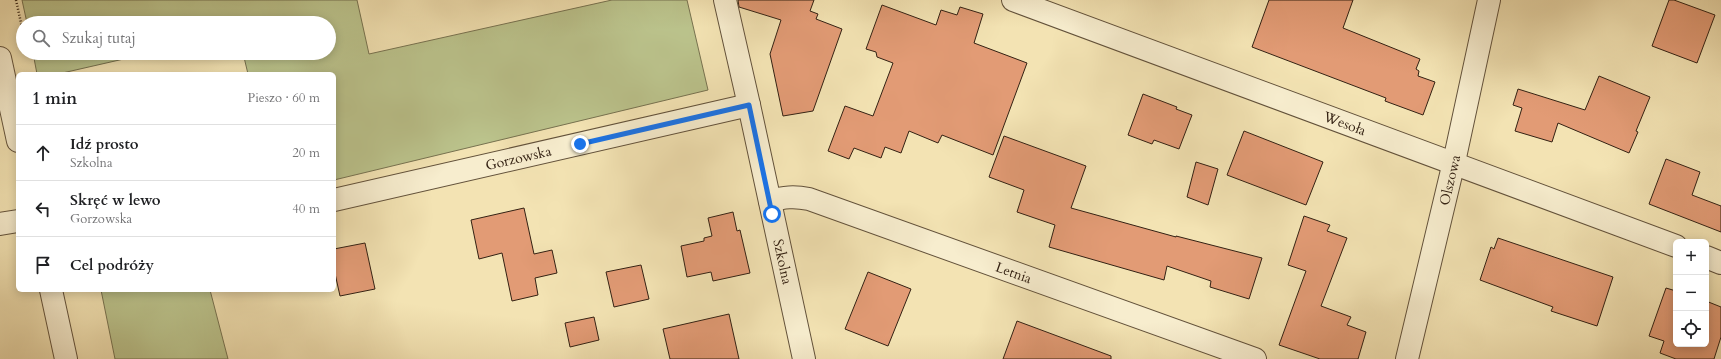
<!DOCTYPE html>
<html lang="pl">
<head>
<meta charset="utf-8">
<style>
	:root { --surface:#fff; --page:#f6f6f6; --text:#202124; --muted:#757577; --line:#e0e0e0 }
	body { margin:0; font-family:Cardo,serif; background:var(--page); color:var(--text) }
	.controls { position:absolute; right:12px; bottom:12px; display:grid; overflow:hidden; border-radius:6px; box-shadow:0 2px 10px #0003 }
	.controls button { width:36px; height:36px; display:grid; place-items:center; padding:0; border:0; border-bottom:1px solid var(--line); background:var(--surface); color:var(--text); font:20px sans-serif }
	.stop { position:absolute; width:12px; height:12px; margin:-9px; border:3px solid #1a73e8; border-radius:50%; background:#fff }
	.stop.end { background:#1a73e8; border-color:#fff; box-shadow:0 1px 4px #0008 }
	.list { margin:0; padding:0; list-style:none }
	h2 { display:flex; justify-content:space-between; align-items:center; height:52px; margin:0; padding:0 16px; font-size:17px }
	h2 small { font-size:13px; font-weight:400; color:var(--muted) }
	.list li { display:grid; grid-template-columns:26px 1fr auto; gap:12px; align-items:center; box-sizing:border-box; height:56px; padding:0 16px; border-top:1px solid var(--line) }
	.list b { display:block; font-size:15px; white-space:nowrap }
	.list p { margin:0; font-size:13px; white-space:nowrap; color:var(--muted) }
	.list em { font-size:13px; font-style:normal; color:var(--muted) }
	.icon { flex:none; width:22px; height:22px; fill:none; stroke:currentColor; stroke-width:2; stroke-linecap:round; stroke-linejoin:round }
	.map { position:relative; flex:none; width:1721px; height:359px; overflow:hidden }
	.search { position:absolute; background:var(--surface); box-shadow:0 2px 10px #0003; left:16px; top:16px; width:320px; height:44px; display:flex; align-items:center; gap:10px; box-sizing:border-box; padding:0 14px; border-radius:22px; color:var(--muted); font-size:15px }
	.panel { position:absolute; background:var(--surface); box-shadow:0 2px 10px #0003; left:16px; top:72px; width:320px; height:220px; border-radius:6px }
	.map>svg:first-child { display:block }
	.green { fill:#bbc38c; stroke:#777250 }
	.building { fill:#e29b75; stroke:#332113 }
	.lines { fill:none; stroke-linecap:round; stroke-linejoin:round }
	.street-casing { stroke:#63523b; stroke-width:24 }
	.path { stroke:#332113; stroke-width:2.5; stroke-dasharray:1 2; stroke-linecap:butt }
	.street { stroke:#f7edce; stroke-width:22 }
	.route { stroke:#1a73e8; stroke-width:5 }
	.labels { text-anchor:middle; stroke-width:4; stroke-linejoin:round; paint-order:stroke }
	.street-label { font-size:14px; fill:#332113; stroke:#f7edce }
</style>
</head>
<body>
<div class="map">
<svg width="1721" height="359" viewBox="0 0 1721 359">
	<rect width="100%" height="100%" fill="#f3e3b3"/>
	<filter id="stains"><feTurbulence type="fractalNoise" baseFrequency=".005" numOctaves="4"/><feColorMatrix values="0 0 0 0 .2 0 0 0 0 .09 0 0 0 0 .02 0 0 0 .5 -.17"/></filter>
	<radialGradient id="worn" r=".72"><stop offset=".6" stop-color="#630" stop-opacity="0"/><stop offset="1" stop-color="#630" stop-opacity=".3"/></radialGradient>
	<path class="green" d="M22 0H357L369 54 612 0H687L708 90 334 180V74H248L243 53H329V23H27Z
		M33 53H150L58 74H37Z
		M101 290H210L228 359H115Z"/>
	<path class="building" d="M738 0H814L810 11 818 14 816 19 842 29 813 111 783 116 770 54 781 20 739 7Z
		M1269 0H1353L1343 28 1420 59 1416 69 1419 71 1418 76 1435 82 1423 115 1385 101 1386 98 1252 47Z
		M1669 0H1674L1715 15 1697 63 1652 46Z
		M882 5 936 25 941 10 957 15 960 7 983 14 974 43 1027 63 993 155 942 135 938 143 909 131 901 153 885 147 881 158 854 148 849 159 828 151 845 106 873 116 893 63 877 57 876 52 866 49Z
		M1599 76 1650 97 1636 131 1638 132 1629 153 1558 123 1552 142 1515 131 1522 108 1513 105 1518 89 1585 110Z
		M1143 94 1177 107 1176 109 1192 115 1179 149 1154 140 1152 144 1128 135Z
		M1244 131 1323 162 1306 205 1227 175Z
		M1004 136 1086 166 1071 208 1176 237V236L1262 258 1249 299 1210 287 1211 281 1167 266 1164 280 1049 247 1055 225 1017 212 1024 190 989 177Z
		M1666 159 1700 172 1692 195 1721 206V232L1649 204Z
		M1196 162 1218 169 1208 205 1187 197Z
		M524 208 534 254 552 250 557 273 535 278 538 295 512 301 502 253 479 259 471 220Z
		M733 212 737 231 740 230 750 273 713 281 711 272 687 277 681 246 704 241V238L712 236 708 218Z
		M1304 216 1330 225 1327 231 1347 238 1321 306 1351 317 1347 325 1366 332 1358 359H1320L1279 345 1306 271 1288 265Z
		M1498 238 1613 277 1597 326 1551 311 1553 307 1480 280 1491 247 1494 249Z
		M365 243 375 289 340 296 334 269V249Z
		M641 265 649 299 614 307 606 272Z
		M868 272 911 289 888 346 845 329Z
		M1666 288 1676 291V344H1706V301L1721 307V337L1714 359H1676L1660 353 1664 341 1649 336Z
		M729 314 739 359H670L663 329Z
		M594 317 599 340 570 347 565 323Z
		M1017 321 1111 356V359H1003Z"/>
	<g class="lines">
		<g class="street-casing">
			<g id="street">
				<path id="s1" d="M725 0 749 105 804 359"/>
				<path id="s2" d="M1013 0 1676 246"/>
				<path d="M0 58 18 141"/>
				<path id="s3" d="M334 200 749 105"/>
				<path id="s4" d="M770 201C784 197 794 196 809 199L1255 359"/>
				<path d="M0 224 18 221"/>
				<path d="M1706 257 1721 263"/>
				<path d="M51 290 66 359"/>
				<path id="s5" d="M1407 359 1454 162 1489 0"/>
			</g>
		</g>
		<path class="path" d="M16 0 23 32"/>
		<use href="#street" class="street"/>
	</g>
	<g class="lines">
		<path class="route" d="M580 144 749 105 772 214"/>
	</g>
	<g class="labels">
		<g class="street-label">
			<text dy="5" stroke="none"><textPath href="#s2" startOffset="354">Wesoła</textPath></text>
			<text dy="5" stroke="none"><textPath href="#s3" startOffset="189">Gorzowska</textPath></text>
			<text dy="5" stroke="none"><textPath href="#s5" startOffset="184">Olszowa</textPath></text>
			<text dy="5" stroke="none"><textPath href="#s1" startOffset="268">Szkolna</textPath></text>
			<text dy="5" stroke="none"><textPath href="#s4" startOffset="257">Letnia</textPath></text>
		</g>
	</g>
	<rect width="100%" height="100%" filter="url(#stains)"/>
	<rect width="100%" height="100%" fill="url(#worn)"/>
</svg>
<div class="controls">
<button>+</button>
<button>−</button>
<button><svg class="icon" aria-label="locate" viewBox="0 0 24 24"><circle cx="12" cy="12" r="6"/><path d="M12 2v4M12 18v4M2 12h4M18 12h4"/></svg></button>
</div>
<div class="stop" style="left:772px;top:214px"></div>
<div class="stop end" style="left:580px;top:144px"></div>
<div class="search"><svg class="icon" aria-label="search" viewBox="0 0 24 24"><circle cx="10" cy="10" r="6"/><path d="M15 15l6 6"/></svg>Szukaj tutaj</div>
<section class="panel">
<h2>1 min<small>Pieszo · 60 m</small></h2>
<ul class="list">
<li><svg class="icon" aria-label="ahead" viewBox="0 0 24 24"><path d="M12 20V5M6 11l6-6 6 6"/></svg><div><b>Idź prosto</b><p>Szkolna</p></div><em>20 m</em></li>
<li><svg class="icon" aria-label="left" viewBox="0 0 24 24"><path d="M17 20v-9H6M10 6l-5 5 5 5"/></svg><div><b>Skręć w lewo</b><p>Gorzowska</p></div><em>40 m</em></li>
<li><svg class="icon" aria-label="arrive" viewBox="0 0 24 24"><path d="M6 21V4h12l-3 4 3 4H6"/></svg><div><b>Cel podróży</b></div></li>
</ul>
</section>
</div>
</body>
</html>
